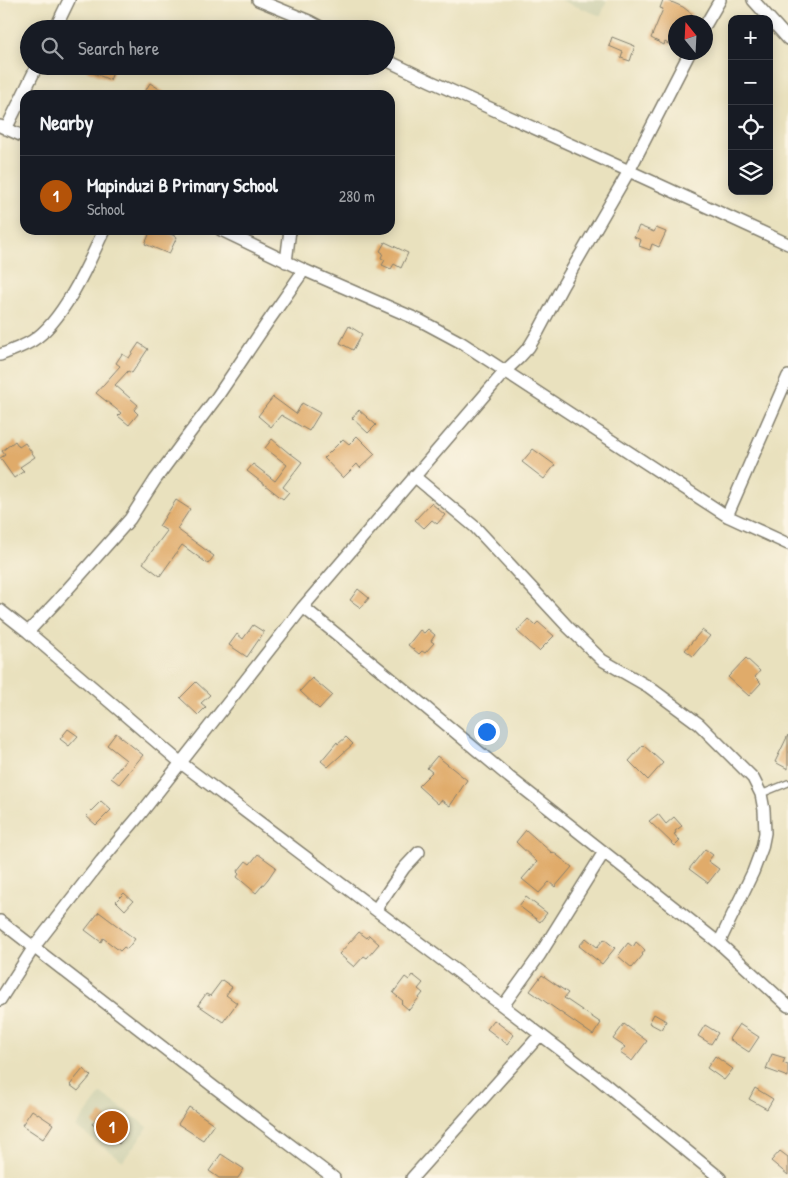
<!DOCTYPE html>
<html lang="en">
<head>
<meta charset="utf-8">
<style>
	:root { --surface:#171b24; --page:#242831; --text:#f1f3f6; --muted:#9ea1a6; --line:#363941; --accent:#b45309 }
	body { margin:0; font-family:"Patrick Hand",sans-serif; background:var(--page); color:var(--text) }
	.controls { position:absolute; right:15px; top:15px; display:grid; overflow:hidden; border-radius:10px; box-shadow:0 2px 12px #0003 }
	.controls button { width:45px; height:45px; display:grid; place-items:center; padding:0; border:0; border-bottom:1px solid var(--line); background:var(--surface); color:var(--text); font:25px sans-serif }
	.compass { position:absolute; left:668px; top:15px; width:45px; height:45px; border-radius:50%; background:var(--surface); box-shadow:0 2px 12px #0003; rotate:342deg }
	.you { position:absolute; left:486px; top:731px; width:18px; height:18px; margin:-12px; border:4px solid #fff; border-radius:50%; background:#1a73e8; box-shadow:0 0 0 8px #1a73e833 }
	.badge { display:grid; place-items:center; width:32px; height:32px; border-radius:50%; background:var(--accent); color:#fff; font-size:16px; font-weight:700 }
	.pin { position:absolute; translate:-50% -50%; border:2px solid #fff; box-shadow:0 1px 5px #0006 }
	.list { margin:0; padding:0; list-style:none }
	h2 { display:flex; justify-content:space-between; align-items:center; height:65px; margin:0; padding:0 20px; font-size:21px }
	h2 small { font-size:16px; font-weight:400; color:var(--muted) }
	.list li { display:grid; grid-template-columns:32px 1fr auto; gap:15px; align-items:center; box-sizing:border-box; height:80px; padding:0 20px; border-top:1px solid var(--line) }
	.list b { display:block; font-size:19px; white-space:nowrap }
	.list p { margin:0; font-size:16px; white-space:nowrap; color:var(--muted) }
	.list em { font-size:16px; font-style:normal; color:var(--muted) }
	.icon { flex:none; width:28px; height:28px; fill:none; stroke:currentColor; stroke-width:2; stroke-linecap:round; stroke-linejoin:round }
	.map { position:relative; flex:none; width:788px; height:1178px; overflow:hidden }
	.search { position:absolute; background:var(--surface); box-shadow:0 2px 12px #0003; left:20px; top:20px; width:375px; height:55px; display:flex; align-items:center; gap:12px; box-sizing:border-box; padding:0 18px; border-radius:28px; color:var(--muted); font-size:19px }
	.panel { position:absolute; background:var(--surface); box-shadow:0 2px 12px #0003; left:20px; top:90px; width:375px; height:145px; border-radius:15px }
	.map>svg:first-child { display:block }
	.built { fill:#d5d6b6 }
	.building { fill:#e0ab6b }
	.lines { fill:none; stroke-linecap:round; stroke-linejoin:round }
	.lane-casing { stroke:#827e6d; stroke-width:8 }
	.street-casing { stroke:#827e6d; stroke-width:14 }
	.lane { stroke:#fff; stroke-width:5.5 }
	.street { stroke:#fff; stroke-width:11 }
</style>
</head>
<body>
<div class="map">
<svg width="788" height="1178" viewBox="0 0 788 1178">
	<rect width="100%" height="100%" fill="#fcf5e5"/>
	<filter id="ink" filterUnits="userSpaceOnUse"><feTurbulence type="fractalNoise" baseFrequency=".02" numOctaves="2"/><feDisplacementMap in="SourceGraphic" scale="10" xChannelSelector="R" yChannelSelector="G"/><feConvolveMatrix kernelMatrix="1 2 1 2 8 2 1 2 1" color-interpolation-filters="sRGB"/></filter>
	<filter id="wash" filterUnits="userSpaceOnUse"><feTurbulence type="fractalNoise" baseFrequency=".0096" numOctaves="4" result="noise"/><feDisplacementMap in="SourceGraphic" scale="20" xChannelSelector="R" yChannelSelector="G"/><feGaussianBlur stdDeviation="1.12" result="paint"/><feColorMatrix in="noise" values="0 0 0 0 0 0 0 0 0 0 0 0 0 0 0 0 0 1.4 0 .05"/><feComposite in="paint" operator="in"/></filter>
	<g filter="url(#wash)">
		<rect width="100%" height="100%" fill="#e9e1be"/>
		<path class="built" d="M560 0H607L601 16Z
			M101 1093 148 1127 123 1161 76 1127Z"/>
		<g id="blocks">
			<path class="building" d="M663 0H667L683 7 692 14 684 22H676V33L670 45 665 42 664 45 651 38 663 9 660 8Z
				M612 37 635 46 630 61 621 58 623 52 609 46Z
				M77 66H104L114 70 110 80Z
				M150 83 169 95H143Z
				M639 226 654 232 656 228 666 232 659 247 652 244 650 250 639 246 641 240 634 237Z
				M151 230H161L177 237 169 254 145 244Z
				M385 242 408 253 401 268 394 264 391 269 382 265 385 260 381 258 383 253 380 251Z
				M349 326 362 334 353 350 340 343Z
				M139 343 148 349 132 373 128 371 115 385 138 405 134 410 138 414 129 425 118 416 121 413 96 393 120 366 116 363 122 354 129 358Z
				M273 397 296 414 302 403 320 413 309 431 281 415 271 427 258 416Z
				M359 410 376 425 368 433 352 418Z
				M357 436 375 454 360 468 357 464 343 478 324 458 343 439 349 444Z
				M272 439 290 454V453L302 462 283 487 289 492 283 499 247 471 253 464 275 481 287 465 265 448Z
				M15 441 19 447 25 443 35 457 20 467 24 471 14 478 0 458 5 455 2 451Z
				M533 449 555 465 544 479 522 462Z
				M176 500 190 509 177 529 214 556 208 564 182 545 160 576 143 563 167 531 159 526Z
				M431 503 445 515 437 524 432 520 424 528 415 520Z
				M358 589 369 598 361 608 350 600Z
				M528 619 535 625 538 622 554 636 539 651 517 631Z
				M253 625 264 632 247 657 229 645 237 634 243 639Z
				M428 629 435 635 431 641 434 643 425 653 422 651 419 654 408 645 420 630 424 633Z
				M702 630 710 636 693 656 685 650Z
				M746 658 760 671 755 677 761 683 749 696 728 677Z
				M312 678 332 695 319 709 300 691Z
				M196 682 210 695 201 703 206 707 198 715 180 698Z
				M68 729 78 736 69 746 60 739Z
				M116 733 143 755 119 784 111 778 126 760 107 745Z
				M788 735V769L775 762Z
				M346 737 353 744 328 767 321 761 337 742 338 744Z
				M643 745 663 763 648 780 629 761Z
				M437 756 467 780 450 806 441 800 438 804 418 786 432 772 427 768Z
				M101 801 111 810 96 825 86 816Z
				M658 814 666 824 674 817 682 826 675 831 676 833 674 834 680 841 675 846 649 821Z
				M526 830 552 853 553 852 572 867 555 887 549 882 539 893 522 879 537 862 516 842Z
				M705 849 713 855 708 861 719 869 708 883 689 869Z
				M258 854 276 867 268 879 256 893 237 877 239 874 237 872 246 861 250 864Z
				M124 893 133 901 125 910 116 901Z
				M526 897 547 913 540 922 519 906Z
				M99 912 135 939 127 949 124 947 120 951 103 938 101 942 85 930Z
				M359 932 367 938 369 935 379 944 367 958 364 956 354 967 339 954Z
				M586 938 597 947 604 939 615 948 602 964 579 946Z
				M636 942 645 950 642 954 643 955 632 968 618 956 628 943 633 947Z
				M413 975 423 983 418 989 423 993 409 1010 401 1003 403 1001 393 993 405 977 409 980Z
				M542 975 568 993 564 998 601 1023 593 1035 530 991Z
				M222 980 232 987 226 995 237 1003 223 1022 198 1005 206 994 210 996Z
				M654 1014 666 1021 662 1030 649 1023Z
				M494 1020 514 1035 507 1044 487 1029Z
				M624 1024 647 1041 632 1061 620 1053 625 1047 613 1039Z
				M739 1024 759 1037 749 1052 729 1039Z
				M705 1025 718 1033 711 1044 698 1036Z
				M772 1054 785 1058 783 1063 788 1065V1077L766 1069Z
				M715 1056 733 1069 724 1080 707 1068Z
				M83 1069 91 1076 78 1091 70 1085Z
				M755 1088 773 1099 767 1109 749 1099Z
				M189 1107 214 1124 203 1140 178 1124Z
				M32 1110 53 1124 43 1139 22 1125Z
				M101 1113 127 1133 119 1144 92 1124Z
				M780 1151 788 1157V1175L771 1161Z
				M221 1154 244 1169 238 1178H219L209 1171Z"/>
		</g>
	</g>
	<g filter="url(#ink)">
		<use href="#blocks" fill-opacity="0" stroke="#827e6d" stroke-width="1"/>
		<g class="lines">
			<g class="lane-casing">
				<path id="lane" d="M761 794 788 783"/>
			</g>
			<g class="street-casing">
				<path id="street" d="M258 0 309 21 324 29
					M753 0 788 39
					M706 24 720 0
					M55 29 69 0
					M386 60 430 81 629 171 788 244
					M0 126 25 137
					M6 129 37 66
					M221 230 304 270 421 321 462 343 727 516 788 544
					M286 262 290 230
					M0 355C11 351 22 347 32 341 63 322 89 263 104 230
					M414 476 475 527 568 627 602 660 649 687 699 724 753 778 761 794 764 810 765 833 762 848 753 872 719 943
					M727 516 788 376
					M303 607 388 676 509 777 719 943 788 1006
					M0 610 28 632 181 763 503 1006 600 1080 720 1178
					M28 632 58 600 130 519 155 480 189 434 217 397 267 323 304 270
					M376 909 404 868 419 852
					M0 921 214 1087 334 1178
					M0 1000 34 947 101 861 139 816 303 607 506 370 519 358 529 347 538 332 563 285 629 171 690 52
					M503 1006 539 956 604 852
					M412 1178 540 1035"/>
			</g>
			<use href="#lane" class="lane"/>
			<use href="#street" class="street"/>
		</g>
	</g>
</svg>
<div class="controls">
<button>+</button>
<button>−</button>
<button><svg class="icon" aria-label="locate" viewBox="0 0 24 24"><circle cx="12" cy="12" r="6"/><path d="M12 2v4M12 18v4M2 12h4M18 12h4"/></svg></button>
<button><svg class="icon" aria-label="layers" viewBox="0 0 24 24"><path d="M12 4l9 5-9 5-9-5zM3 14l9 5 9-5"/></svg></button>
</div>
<svg class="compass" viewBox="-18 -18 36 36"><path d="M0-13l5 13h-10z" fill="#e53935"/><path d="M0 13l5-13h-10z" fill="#9ea1a6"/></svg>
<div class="you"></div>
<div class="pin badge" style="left:112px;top:1127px">1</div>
<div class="search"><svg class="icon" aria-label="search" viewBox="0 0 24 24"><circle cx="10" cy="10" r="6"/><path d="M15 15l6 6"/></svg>Search here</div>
<section class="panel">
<h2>Nearby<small></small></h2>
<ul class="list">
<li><span class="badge">1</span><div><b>Mapinduzi B Primary School</b><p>School</p></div><em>280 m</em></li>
</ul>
</section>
</div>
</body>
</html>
